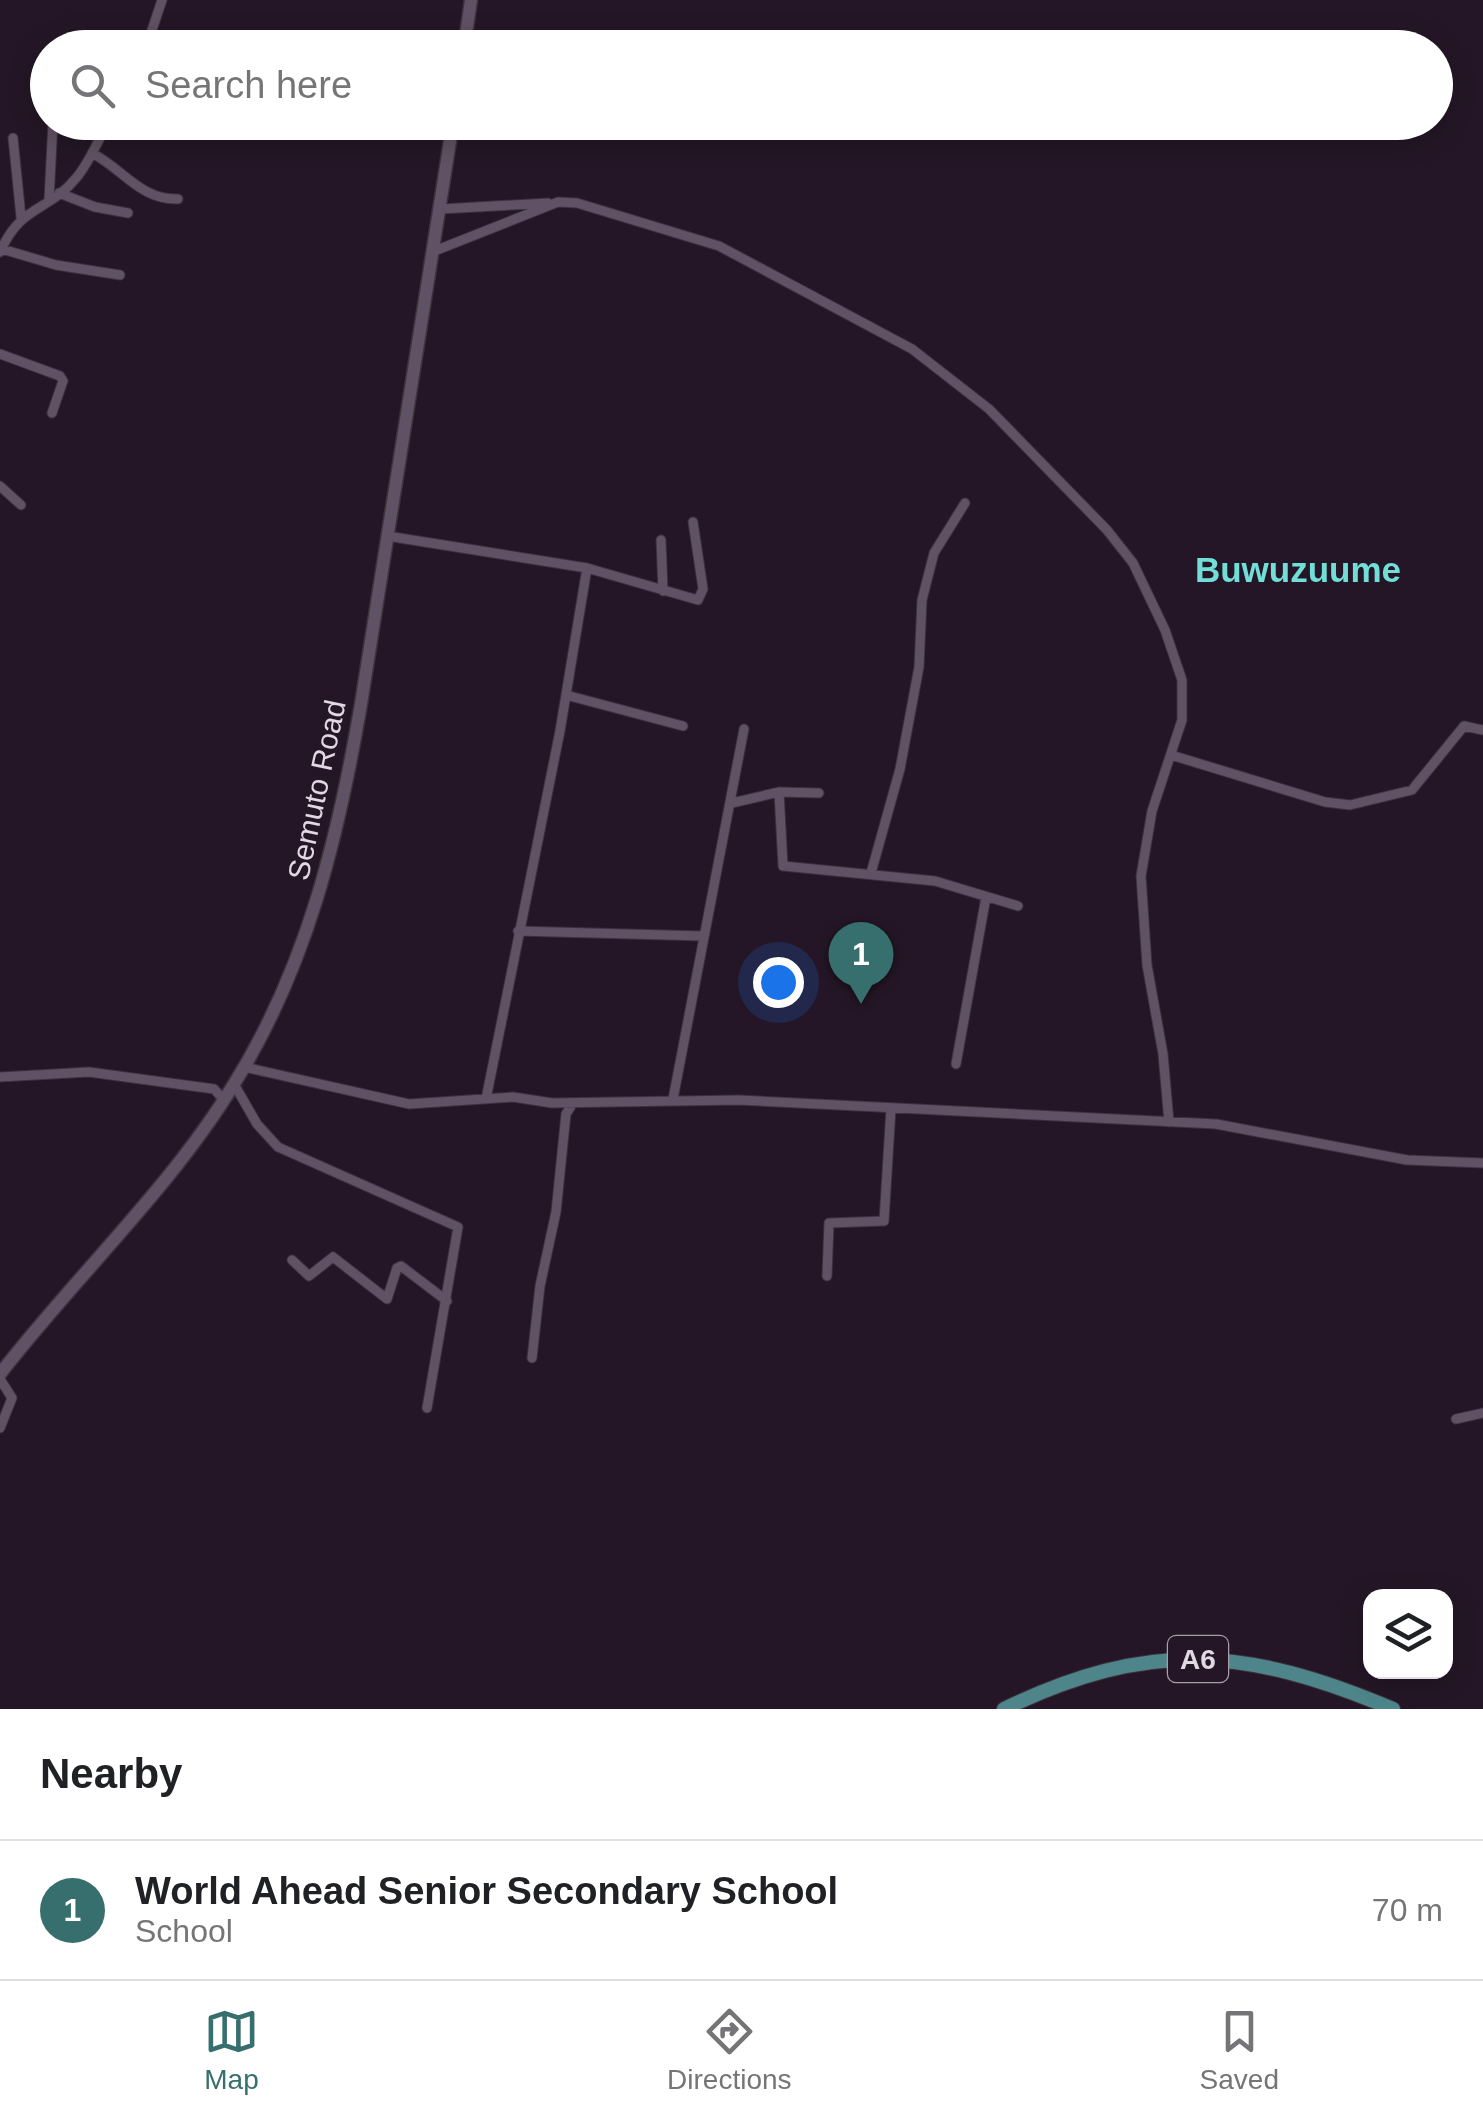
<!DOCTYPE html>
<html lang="en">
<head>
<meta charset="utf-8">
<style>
	:root { --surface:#fff; --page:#f6f6f6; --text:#202124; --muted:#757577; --line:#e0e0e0; --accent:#376e6e }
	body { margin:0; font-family:Helvetica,sans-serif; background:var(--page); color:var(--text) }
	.controls { position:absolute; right:30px; bottom:30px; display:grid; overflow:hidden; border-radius:20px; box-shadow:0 5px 25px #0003 }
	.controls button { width:90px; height:90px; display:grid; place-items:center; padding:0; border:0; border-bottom:2px solid var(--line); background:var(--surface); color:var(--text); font:50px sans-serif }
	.you { position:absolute; left:778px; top:982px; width:35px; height:35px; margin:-25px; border:8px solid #fff; border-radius:50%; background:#1a73e8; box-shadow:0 0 0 15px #1a73e833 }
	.badge { display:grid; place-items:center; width:65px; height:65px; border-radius:50%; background:var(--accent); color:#fff; font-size:32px; font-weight:700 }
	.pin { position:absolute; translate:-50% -82px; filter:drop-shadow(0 2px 5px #0008) }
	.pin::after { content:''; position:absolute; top:52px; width:35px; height:30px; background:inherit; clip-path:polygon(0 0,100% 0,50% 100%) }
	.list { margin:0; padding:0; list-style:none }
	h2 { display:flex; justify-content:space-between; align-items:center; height:130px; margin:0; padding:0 40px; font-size:42px }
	h2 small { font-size:32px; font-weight:400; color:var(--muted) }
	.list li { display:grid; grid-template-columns:65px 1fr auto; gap:30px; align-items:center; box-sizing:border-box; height:140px; padding:0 40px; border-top:2px solid var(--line) }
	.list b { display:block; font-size:38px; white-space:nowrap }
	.list p { margin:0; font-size:32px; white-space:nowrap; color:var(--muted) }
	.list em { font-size:32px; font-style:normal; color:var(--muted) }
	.icon { flex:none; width:55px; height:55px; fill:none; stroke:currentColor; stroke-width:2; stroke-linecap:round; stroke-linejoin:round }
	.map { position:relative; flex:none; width:1483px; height:1709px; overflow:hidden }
	.search { position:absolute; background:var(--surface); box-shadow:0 5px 25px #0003; left:30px; right:30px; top:30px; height:110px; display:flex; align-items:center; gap:25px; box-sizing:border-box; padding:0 35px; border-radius:55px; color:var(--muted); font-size:38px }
	.sheet { height:270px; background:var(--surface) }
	nav { display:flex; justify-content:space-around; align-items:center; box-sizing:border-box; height:140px; border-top:2px solid var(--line); background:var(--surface); font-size:28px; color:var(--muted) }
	nav a { display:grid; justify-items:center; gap:5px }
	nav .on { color:var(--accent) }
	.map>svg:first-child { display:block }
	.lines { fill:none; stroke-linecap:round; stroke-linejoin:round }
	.minor-casing { stroke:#3c323e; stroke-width:11 }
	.secondary-casing { stroke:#3c323e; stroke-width:15 }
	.primary-casing { stroke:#3c323e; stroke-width:16 }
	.minor { stroke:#615164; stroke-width:9 }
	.secondary { stroke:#615164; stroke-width:12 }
	.primary { stroke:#4d858a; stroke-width:14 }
	.labels { text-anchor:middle; stroke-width:10; stroke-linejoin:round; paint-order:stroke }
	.shield { fill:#241626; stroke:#a89eaa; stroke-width:2.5 }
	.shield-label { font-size:28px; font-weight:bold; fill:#e1d8e3 }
	.street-label { font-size:30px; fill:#e1d8e3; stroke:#241626 }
	.quarter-label { font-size:35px; font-weight:bold; fill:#72ded8; stroke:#241626 }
</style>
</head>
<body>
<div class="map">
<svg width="1483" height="1709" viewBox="0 0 1483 1709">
	<rect width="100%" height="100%" fill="#241626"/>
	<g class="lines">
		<g class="minor-casing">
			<path id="minor" d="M146 48 162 0
				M44 70 48 84
				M13 138 21 217
				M92 153C123 169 140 200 178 199
				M59 193 95 207 128 213
				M49 200 53 122
				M441 209 548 203
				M2 249 56 265 120 275
				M0 252C22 203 48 213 77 177 90 161 98 141 108 122
				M432 252 558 202 577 203 719 246 912 349 989 409 1107 530 1133 563 1165 630 1182 680V720L1152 811 1141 876 1147 965 1163 1054 1169 1122
				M0 354 60 376 63 381 52 413
				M0 486 21 505
				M387 536 587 568 698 600 703 589 693 522
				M661 540 663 591
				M566 695 683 726
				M1171 755 1325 802 1350 805 1412 790 1464 726 1483 730
				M779 792 783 866 935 881 1018 906
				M732 803 779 792 819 793
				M871 873 900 769 919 667 922 600 934 553 965 503
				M518 931 703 936
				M956 1064 986 897
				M244 1067 409 1104 513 1097 552 1103 739 1100 1216 1124 1407 1160 1483 1163
				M0 1077 89 1072 214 1089 224 1100
				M234 1084 257 1124 278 1147 458 1227 427 1408
				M486 1099 560 731 587 568
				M673 1099 744 729
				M292 1260 309 1276 333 1257 387 1299 397 1268 401 1266 447 1301
				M827 1276 829 1223 884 1221 891 1108
				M532 1358 540 1286 556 1212 566 1114 573 1103
				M0 1379 12 1398 0 1428
				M1456 1419 1483 1413"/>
		</g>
		<g class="secondary-casing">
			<path id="secondary" d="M464 48 471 0
				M0 1374C75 1277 170 1189 234 1084 307 967 338 838 361 704L453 122"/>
		</g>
		<g class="primary-casing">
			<path id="primary" d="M1004 1709C1149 1639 1246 1647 1393 1709"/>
		</g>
		<use href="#minor" class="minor"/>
		<use href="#secondary" class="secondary"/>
		<use href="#primary" class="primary"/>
	</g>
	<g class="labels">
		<rect class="shield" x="1168" y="1636" width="60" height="46" rx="8"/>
		<g class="shield-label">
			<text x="1198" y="1669">A6</text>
		</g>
		<g class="street-label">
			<text transform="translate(317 790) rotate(-78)" y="10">Semuto Road</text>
		</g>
		<g class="quarter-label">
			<text x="1298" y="582">Buwuzuume</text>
		</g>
	</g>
</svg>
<div class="controls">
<button><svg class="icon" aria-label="layers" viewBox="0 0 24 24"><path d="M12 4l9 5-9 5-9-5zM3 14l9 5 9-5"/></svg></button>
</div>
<div class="you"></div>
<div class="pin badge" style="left:861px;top:1004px">1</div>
<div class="search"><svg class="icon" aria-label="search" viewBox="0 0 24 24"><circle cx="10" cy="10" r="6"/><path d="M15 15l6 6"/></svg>Search here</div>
</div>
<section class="sheet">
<h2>Nearby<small></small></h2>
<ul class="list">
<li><span class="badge">1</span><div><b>World Ahead Senior Secondary School</b><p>School</p></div><em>70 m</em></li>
</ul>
</section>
<nav>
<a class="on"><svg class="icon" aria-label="map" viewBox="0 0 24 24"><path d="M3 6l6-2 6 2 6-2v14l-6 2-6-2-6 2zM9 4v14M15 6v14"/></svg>Map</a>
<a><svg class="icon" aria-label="directions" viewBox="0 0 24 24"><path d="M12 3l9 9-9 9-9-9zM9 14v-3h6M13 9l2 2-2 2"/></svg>Directions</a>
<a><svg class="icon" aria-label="saved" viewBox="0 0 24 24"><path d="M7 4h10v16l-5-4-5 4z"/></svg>Saved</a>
</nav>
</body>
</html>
